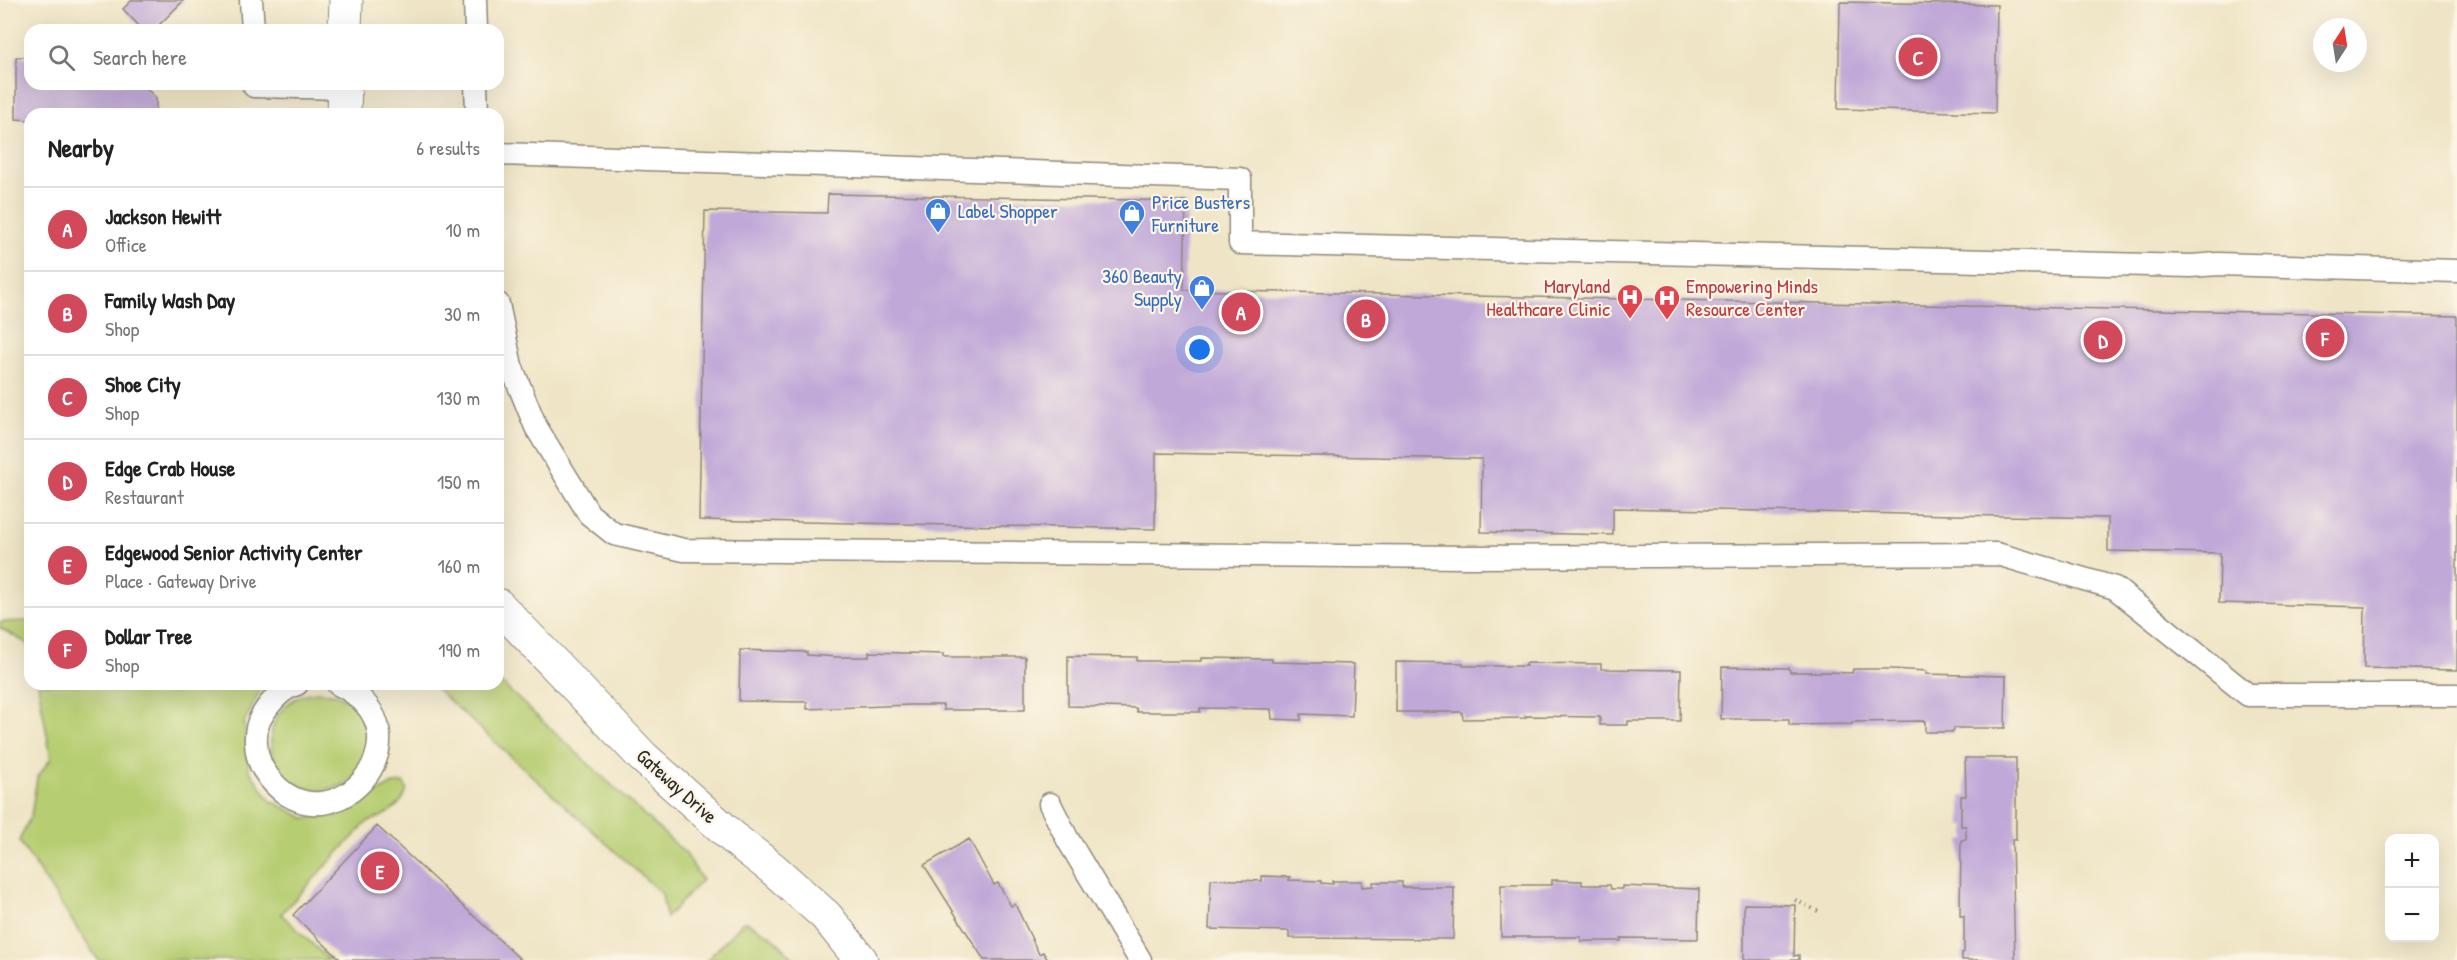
<!DOCTYPE html>
<html lang="en">
<head>
<meta charset="utf-8">
<style>
	:root { --surface:#fff; --page:#f6f6f6; --text:#222; --muted:#767676; --line:#e0e0e0; --accent:#d1495b }
	body { margin:0; font-family:"Patrick Hand",sans-serif; background:var(--page); color:var(--text) }
	.controls { position:absolute; right:18px; bottom:18px; display:grid; overflow:hidden; border-radius:12px; box-shadow:0 6px 24px #0002 }
	.controls button { width:54px; height:54px; display:grid; place-items:center; padding:0; border:0; border-bottom:2px solid var(--line); background:var(--surface); color:var(--text); font:30px sans-serif }
	.compass { position:absolute; left:2313px; top:18px; width:54px; height:54px; border-radius:50%; background:var(--surface); box-shadow:0 6px 24px #0002; rotate:12deg }
	.you { position:absolute; left:1200px; top:350px; width:21px; height:21px; margin:-15px; border:4px solid #fff; border-radius:50%; background:#1a73e8; box-shadow:0 0 0 9px #1a73e833 }
	.badge { display:grid; place-items:center; width:39px; height:39px; border-radius:50%; background:var(--accent); color:#fff; font-size:20px; font-weight:700 }
	.pin { position:absolute; translate:-50% -50%; border:3px solid #fff; box-shadow:0 2px 6px #0006 }
	.list { margin:0; padding:0; list-style:none }
	h2 { display:flex; justify-content:space-between; align-items:center; height:78px; margin:0; padding:0 24px; font-size:26px }
	h2 small { font-size:20px; font-weight:400; color:var(--muted) }
	.list li { display:grid; grid-template-columns:39px 1fr auto; gap:18px; align-items:center; box-sizing:border-box; height:84px; padding:0 24px; border-top:2px solid var(--line) }
	.list b { display:block; font-size:22px; white-space:nowrap }
	.list p { margin:0; font-size:20px; white-space:nowrap; color:var(--muted) }
	.list em { font-size:20px; font-style:normal; color:var(--muted) }
	.icon { flex:none; width:33px; height:33px; fill:none; stroke:currentColor; stroke-width:2; stroke-linecap:round; stroke-linejoin:round }
	.map { position:relative; flex:none; width:2457px; height:960px; overflow:hidden }
	.search { position:absolute; background:var(--surface); box-shadow:0 6px 24px #0002; left:24px; top:24px; width:480px; height:66px; display:flex; align-items:center; gap:15px; box-sizing:border-box; padding:0 21px; border-radius:18px; color:var(--muted); font-size:22px }
	.panel { position:absolute; background:var(--surface); box-shadow:0 6px 24px #0002; left:24px; top:108px; width:480px; height:582px; border-radius:18px }
	.map>svg:first-child { display:block }
	.green { fill:#b6cd71; stroke:#707c4e; stroke-width:1.5 }
	.building { fill:#c0a8d8 }
	.lines { fill:none; stroke-linecap:round; stroke-linejoin:round }
	.service-casing { stroke:#8d8878; stroke-width:25 }
	.minor-casing { stroke:#8d8878; stroke-width:35 }
	.path { stroke:#8d8878; stroke-width:4; stroke-dasharray:1.5 4.5; stroke-linecap:butt }
	.service { stroke:#fff; stroke-width:22 }
	.minor { stroke:#fff; stroke-width:33 }
	.labels { text-anchor:middle; stroke-width:4.5; stroke-linejoin:round; paint-order:stroke }
	.shop-label { font-size:20px; fill:#366cbe; stroke:#fcf5e5; text-anchor:start }
	.health-label { font-size:20px; fill:#be3a42; stroke:#fcf5e5; text-anchor:end }
	.street-label { font-size:20px; fill:#2b2b2b; stroke:#fcf5e5 }
</style>
</head>
<body>
<div class="map">
<svg width="2457" height="960" viewBox="0 0 2457 960">
	<rect width="100%" height="100%" fill="#fcf5e5"/>
	<filter id="ink" filterUnits="userSpaceOnUse"><feTurbulence type="fractalNoise" baseFrequency=".0167" numOctaves="2"/><feDisplacementMap in="SourceGraphic" scale="12" xChannelSelector="R" yChannelSelector="G"/><feConvolveMatrix kernelMatrix="1 2 1 2 8 2 1 2 1" color-interpolation-filters="sRGB"/></filter>
	<filter id="wash" filterUnits="userSpaceOnUse"><feTurbulence type="fractalNoise" baseFrequency=".008" numOctaves="4" result="noise"/><feDisplacementMap in="SourceGraphic" scale="24" xChannelSelector="R" yChannelSelector="G"/><feGaussianBlur stdDeviation="1.35" result="paint"/><feColorMatrix in="noise" values="0 0 0 0 0 0 0 0 0 0 0 0 0 0 0 0 0 1.4 0 .05"/><feComposite in="paint" operator="in"/></filter>
	<g filter="url(#wash)">
		<rect width="100%" height="100%" fill="#efe5c6"/>
		<path class="green" d="M30 621V651L28 644 0 628V622Z
			M498 680 686 854 702 880 666 918 662 894 431 684H498Z
			M38 684H269L260 691 244 723 249 770 271 801 305 818 336 816 393 784 404 783 407 790C401 807 384 817 367 822L281 914 329 960H98L19 841 31 815 37 778 51 758Z
			M271 741a49 49 0 1 1 98 0a49 49 0 1 1-98 0Z
			M743 922H747L773 937 795 960H707Z"/>
		<g id="blocks">
			<path class="building" d="M132 0H184L154 30H143L123 9Z
				M1840 2 1997 5 1995 113 1838 109Z
				M16 57H30V84H142L156 98V114H30V120L16 119Z
				M828 194 1186 201 1184 290 2457 316V670L2364 668 2365 607 2219 603 2220 553 2108 551V518L1613 508V535L1481 532 1482 459 1156 453 1155 529 699 520 705 211 827 213Z
				M740 650 807 652V655L838 657H869V652L943 654V657H1025V710H943V705H910L807 709V702L739 701Z
				M1068 656 1137 657V661H1201V658L1272 659V662L1354 664 1352 716 1301 714V720H1295L1272 719 1271 709 1200 708V712H1137L1136 708 1068 706Z
				M1396 662 1463 663V666H1526V663L1601 664V669L1681 670 1680 721H1628V725H1600V717L1525 716 1526 718 1463 719 1462 712H1396Z
				M1722 667 1789 668 1790 672H1825L1852 673 1853 669H1892L1927 671 1926 674 2006 676 2005 728H1954L1953 732H1925V721L1852 722V724L1789 725V719H1721Z
				M1965 758H2016V840H2012L2015 960H1962V953L1964 952V916H1960L1961 840 1966 839V826H1961V796H1966Z
				M377 826 521 960H341L293 915Z
				M969 839 994 885 998 883 1011 906 1015 904 1039 954 1043 952 1048 960H984L924 865Z
				M1262 876 1290 877 1289 880 1321 881V883L1333 884 1332 881H1362V887L1373 886V882H1402V887H1454L1453 939 1289 938V931L1209 929 1211 879 1262 881Z
				M1552 880 1582 881V885H1610L1611 889H1622V886L1699 889 1698 939 1621 938V941H1581V937H1501V885H1552Z
				M1744 904 1795 905 1794 956 1799 955V960H1744Z"/>
		</g>
	</g>
	<g filter="url(#ink)">
		<use href="#blocks" fill-opacity="0" stroke="#8d8878" stroke-width="1.5"/>
		<g class="lines">
			<g class="service-casing">
				<path id="service" d="M251 0 253 30
					M475 0 476 30
					M254 84V86L345 88
					M476 84 477 114
					M498 154 1240 179V243L2191 266 2218 264 2457 271
					M498 304 511 366 536 427 589 514 614 534 684 550 1468 557 1997 554 2115 588 2248 695H2457
					M297 684C281 689 270 702 261 717 253 731 255 755 263 769 323 865 442 734 338 684
					M1050 804 1068 840 1140 960"/>
			</g>
			<g class="minor-casing">
				<path id="minor" d="M345 30 346 0
					M344 114 345 84
					M498 605 643 757 737 841 772 868 826 916 861 960"/>
			</g>
			<path class="path" d="M1795 900 1822 913"/>
			<use href="#service" class="service"/>
			<use href="#minor" class="minor"/>
		</g>
	</g>
	<defs>
		<g id="shop-pin" transform="scale(1.35)"><path d="M0 17L-7.5 6A9.5 9.5 0 1 1 7.5 6Z" fill="#3f7fe0" stroke="#fcf5e5"/><path d="M-5-2.5h2.3a2.7 3.5 0 0 1 5.4 0H5L5.5 6h-11ZM-1.5-2.5h3a1.5 2.3 0 0 0-3 0Z" fill="#fff"/></g>
		<g id="hospital-pin" transform="scale(1.35)"><path d="M0 17L-7.5 6A9.5 9.5 0 1 1 7.5 6Z" fill="#e0444e" stroke="#fcf5e5"/><path d="M-5-5h3v3.5h4V-5h3V5h-3V1.5h-4V5h-3Z" fill="#fff"/></g>
	</defs>
	<g fill-rule="evenodd">
		<use href="#shop-pin" x="938" y="211"/>
		<use href="#shop-pin" x="1132" y="213"/>
		<use href="#shop-pin" x="1202" y="288"/>
		<use href="#hospital-pin" x="1630" y="297"/>
		<use href="#hospital-pin" x="1667" y="298"/>
	</g>
	<g class="labels">
		<g class="shop-label">
			<text x="1152" y="209">Price Busters<tspan x="1152" dy="23">Furniture</tspan></text>
			<text x="958" y="218">Label Shopper</text>
			<text x="1182" y="283" text-anchor="end">360 Beauty<tspan x="1182" dy="23">Supply</tspan></text>
		</g>
		<g class="health-label">
			<text x="1610" y="293">Maryland<tspan x="1610" dy="23">Healthcare Clinic</tspan></text>
			<text x="1686" y="293" text-anchor="start">Empowering Minds<tspan x="1686" dy="23">Resource Center</tspan></text>
		</g>
		<g class="street-label">
			<text transform="translate(677 786) rotate(42)" y="7">Gateway Drive</text>
		</g>
	</g>
</svg>
<div class="controls">
<button>+</button>
<button>−</button>
</div>
<svg class="compass" viewBox="-18 -18 36 36"><path d="M0-13l5 13h-10z" fill="#e53935"/><path d="M0 13l5-13h-10z" fill="#767676"/></svg>
<div class="you"></div>
<div class="pin badge" style="left:1241px;top:312px">A</div>
<div class="pin badge" style="left:1366px;top:319px">B</div>
<div class="pin badge" style="left:1918px;top:57px">C</div>
<div class="pin badge" style="left:2103px;top:340px">D</div>
<div class="pin badge" style="left:380px;top:871px">E</div>
<div class="pin badge" style="left:2325px;top:338px">F</div>
<div class="search"><svg class="icon" aria-label="search" viewBox="0 0 24 24"><circle cx="10" cy="10" r="6"/><path d="M15 15l6 6"/></svg>Search here</div>
<section class="panel">
<h2>Nearby<small>6 results</small></h2>
<ul class="list">
<li><span class="badge">A</span><div><b>Jackson Hewitt</b><p>Office</p></div><em>10 m</em></li>
<li><span class="badge">B</span><div><b>Family Wash Day</b><p>Shop</p></div><em>30 m</em></li>
<li><span class="badge">C</span><div><b>Shoe City</b><p>Shop</p></div><em>130 m</em></li>
<li><span class="badge">D</span><div><b>Edge Crab House</b><p>Restaurant</p></div><em>150 m</em></li>
<li><span class="badge">E</span><div><b>Edgewood Senior Activity Center</b><p>Place · Gateway Drive</p></div><em>160 m</em></li>
<li><span class="badge">F</span><div><b>Dollar Tree</b><p>Shop</p></div><em>190 m</em></li>
</ul>
</section>
</div>
</body>
</html>
